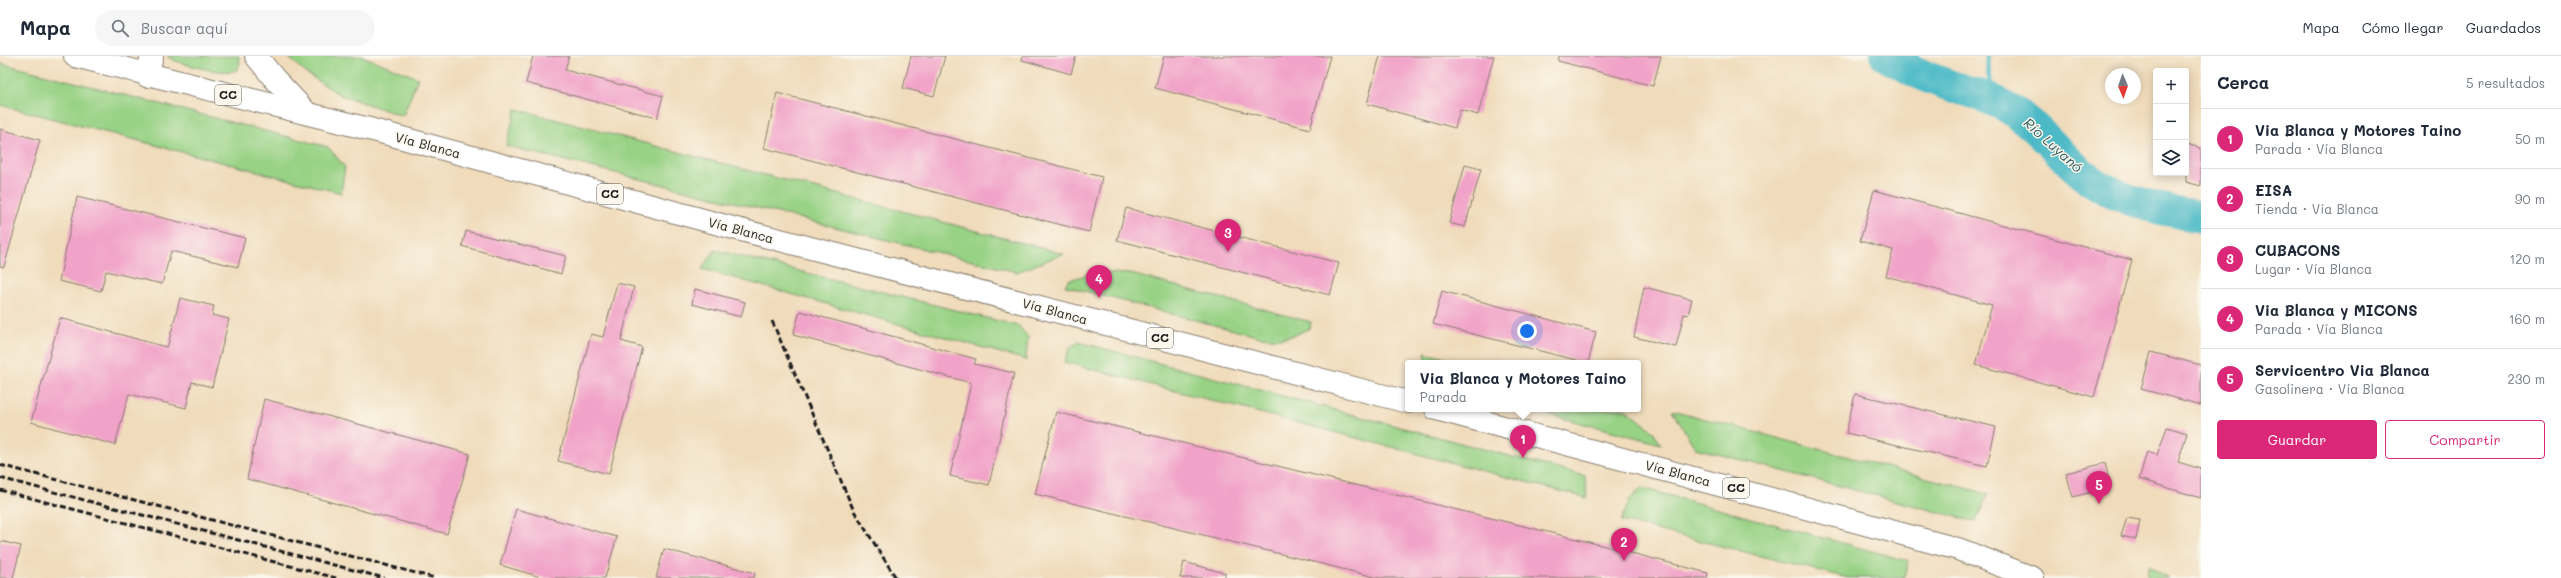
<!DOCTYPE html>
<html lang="es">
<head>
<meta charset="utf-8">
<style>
	:root { --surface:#fff; --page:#f6f6f7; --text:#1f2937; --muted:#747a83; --line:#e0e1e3; --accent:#db2777 }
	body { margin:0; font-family:Mali,sans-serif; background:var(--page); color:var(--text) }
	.controls { position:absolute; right:12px; top:12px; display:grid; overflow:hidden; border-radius:4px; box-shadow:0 2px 10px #0003 }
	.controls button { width:36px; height:36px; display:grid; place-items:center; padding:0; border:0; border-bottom:1px solid var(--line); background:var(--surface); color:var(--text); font:20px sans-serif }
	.compass { position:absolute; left:2105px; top:12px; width:36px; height:36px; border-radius:50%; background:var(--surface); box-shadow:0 2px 10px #0003; rotate:178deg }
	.you { position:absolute; left:1527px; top:275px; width:14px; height:14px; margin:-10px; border:3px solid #fff; border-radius:50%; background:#1a73e8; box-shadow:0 0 0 6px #1a73e833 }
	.badge { display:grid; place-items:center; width:26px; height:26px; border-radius:50%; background:var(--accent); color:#fff; font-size:13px; font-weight:700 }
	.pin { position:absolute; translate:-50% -33px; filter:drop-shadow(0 1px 2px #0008) }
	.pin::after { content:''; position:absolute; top:21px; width:14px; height:12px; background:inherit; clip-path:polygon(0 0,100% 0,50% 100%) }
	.popup { position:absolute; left:1405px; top:304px; width:236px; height:52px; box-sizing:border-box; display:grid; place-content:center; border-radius:4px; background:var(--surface); filter:drop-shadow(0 1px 3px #0005); font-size:13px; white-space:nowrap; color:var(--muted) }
	.popup b { font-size:15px; color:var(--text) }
	.popup::after { content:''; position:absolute; left:50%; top:100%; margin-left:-8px; border:8px solid transparent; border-top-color:var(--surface) }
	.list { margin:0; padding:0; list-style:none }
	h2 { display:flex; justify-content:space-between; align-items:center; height:52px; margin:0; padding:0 16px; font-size:17px }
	h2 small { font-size:13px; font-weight:400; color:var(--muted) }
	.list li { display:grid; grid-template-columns:26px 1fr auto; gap:12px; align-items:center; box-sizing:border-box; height:60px; padding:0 16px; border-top:1px solid var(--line) }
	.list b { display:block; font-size:15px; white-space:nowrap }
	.list p { margin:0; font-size:13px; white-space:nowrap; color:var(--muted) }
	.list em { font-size:13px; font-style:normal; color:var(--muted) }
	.actions { display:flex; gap:8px; padding:12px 16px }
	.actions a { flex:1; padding:9px 0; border:1px solid var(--accent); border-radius:4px; text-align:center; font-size:14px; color:var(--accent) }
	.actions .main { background:var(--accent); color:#fff }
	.icon { flex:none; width:22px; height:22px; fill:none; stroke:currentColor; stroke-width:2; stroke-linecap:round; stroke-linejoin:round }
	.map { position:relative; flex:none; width:2201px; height:522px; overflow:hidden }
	header { display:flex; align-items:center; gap:24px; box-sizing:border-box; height:56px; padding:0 20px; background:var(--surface); border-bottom:1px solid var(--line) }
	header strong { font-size:19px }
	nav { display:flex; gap:22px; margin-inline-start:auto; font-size:14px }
	.search { width:280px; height:36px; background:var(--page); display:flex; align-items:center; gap:10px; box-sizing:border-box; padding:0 14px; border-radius:22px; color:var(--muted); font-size:15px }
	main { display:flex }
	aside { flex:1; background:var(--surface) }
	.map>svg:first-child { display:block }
	.green { fill:#98d285; stroke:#5a7750 }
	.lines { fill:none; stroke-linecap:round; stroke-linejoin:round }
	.stream { stroke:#4cbac6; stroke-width:5.5 }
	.river { stroke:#4cbac6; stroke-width:32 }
	.building { fill:#f1a2c8 }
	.primary-casing { stroke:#867c6c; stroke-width:24 }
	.primary { stroke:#fff; stroke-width:22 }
	.rail { stroke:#1c1c1c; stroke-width:3; stroke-dasharray:6 3; stroke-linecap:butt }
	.labels { text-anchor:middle; stroke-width:3; stroke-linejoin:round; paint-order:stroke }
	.shield { fill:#fbf7ec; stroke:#5f5e5a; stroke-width:1 }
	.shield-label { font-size:12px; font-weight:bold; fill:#1c1c1c }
	.street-label { font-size:13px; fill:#1c1c1c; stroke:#fbf7ec }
	.water-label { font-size:14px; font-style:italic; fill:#2f5b60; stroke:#fbf7ec }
</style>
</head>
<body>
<header>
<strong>Mapa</strong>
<div class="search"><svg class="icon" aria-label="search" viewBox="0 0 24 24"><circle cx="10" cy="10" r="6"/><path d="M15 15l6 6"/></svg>Buscar aquí</div>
<nav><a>Mapa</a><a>Cómo llegar</a><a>Guardados</a></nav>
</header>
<main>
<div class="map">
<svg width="2201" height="522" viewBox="0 0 2201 522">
	<rect width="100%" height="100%" fill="#fbf7ec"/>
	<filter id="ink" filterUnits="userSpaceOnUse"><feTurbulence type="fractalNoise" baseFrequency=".025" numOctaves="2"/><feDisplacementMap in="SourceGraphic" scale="8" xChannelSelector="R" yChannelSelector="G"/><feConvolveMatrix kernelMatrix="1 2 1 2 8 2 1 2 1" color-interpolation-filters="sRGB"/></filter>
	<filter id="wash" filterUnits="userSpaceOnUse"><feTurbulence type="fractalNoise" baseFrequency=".012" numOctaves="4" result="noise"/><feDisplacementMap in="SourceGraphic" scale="16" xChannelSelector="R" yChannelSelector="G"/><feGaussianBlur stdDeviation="0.9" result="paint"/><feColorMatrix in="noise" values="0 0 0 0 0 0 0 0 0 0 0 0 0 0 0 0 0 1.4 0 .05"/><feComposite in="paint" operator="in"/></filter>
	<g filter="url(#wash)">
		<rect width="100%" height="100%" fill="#f0dcbb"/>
		<path class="green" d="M167 0H239L240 7 237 14C228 20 174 8 167 0Z
			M287 0H362L418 22 403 60 340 39 306 17Z
			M0 7 328 91 345 111 341 137 0 49Z
			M516 53 1064 198 1017 216 506 90Z
			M715 194 1019 270 1028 281 1026 304 702 213Z
			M1109 217 1131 218 1311 266 1310 272C1290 282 1282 284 1260 281L1065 230 1068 224 1086 219Z
			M1079 286 1585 420 1587 442 1064 306 1070 291Z
			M1425 297 1464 307H1427Z
			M1528 353H1626L1653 375 1661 388Z
			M1672 354 1988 438 1976 466 1695 392Z
			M1642 432 1908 505 1904 522H1848L1621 465 1630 443Z
			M2148 509 2168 522H2147Z"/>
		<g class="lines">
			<path class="stream" d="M1987 0 1992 43"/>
			<path class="river" d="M1886 0C1903 10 1922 20 1940 26 1963 35 1987 39 2008 52 2035 68 2053 91 2076 112 2110 144 2157 153 2201 161"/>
		</g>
		<g id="blocks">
			<path class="building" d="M533 0H569L565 14 663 40 657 62 526 27Z
				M911 0H945L934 40 903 32Z
				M1023 0H1076L1071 18 1022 4Z
				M1164 0H1330L1310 73 1155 32Z
				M1380 0H1494L1478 59 1460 54 1455 72 1367 48Z
				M1559 0H1661L1653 30 1558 5Z
				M777 37 1102 121 1089 176 764 92Z
				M0 73 40 84 4 211 0 210Z
				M2186 88 2201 92V130L2186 126Z
				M1465 109 1481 113 1465 171 1449 167Z
				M1874 134 2132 204 2094 341 1976 309 1992 249 1886 220 1893 194 1860 185Z
				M77 141 245 182 238 211 171 195 162 228 106 215 101 235 59 225Z
				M1126 152 1339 207 1330 239 1117 184Z
				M466 175 566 200 561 218 462 190Z
				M617 227 634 231 621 285 642 291 609 418 558 405 591 278 603 281Z
				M1644 231 1692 243 1688 259 1684 258 1676 291 1634 281Z
				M695 233 745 246 741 261 692 248Z
				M1442 235 1596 276 1588 307 1433 268Z
				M180 242 214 250 212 259 229 263 212 331 192 326 186 352 129 338 115 389 31 366 60 262 166 291 168 289Z
				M800 255 976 303 974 308 1014 317 989 429 950 420 971 327 793 279Z
				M2151 296 2201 309V349L2141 333Z
				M1855 338 1996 371 1987 410 1846 377Z
				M264 343 470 398 447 478 247 423Z
				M1056 356 1593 487 1708 517 1707 522H1379L1035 438Z
				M2167 371 2187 377 2178 406 2201 413V442L2139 423 2147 396 2157 399Z
				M2105 407 2111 431 2073 441 2066 417Z
				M516 453 617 481 605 522H544L500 509Z
				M2127 462 2140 464 2136 483 2121 480Z
				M0 485 21 490 13 522H0Z
				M664 493 755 517 754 522H656Z
				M1184 506 1225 517V522H1180Z"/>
		</g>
	</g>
	<g filter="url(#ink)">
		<use href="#blocks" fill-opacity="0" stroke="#867c6c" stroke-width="1"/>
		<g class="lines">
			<g class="primary-casing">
				<path id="primary" d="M75 0 373 74 737 173 1408 346
					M256 0 273 21 308 58
					M147 20 152 0
					M1436 353 1958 493 2033 522"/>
			</g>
			<use href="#primary" class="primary"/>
			<path class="rail" d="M772 265 854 455 896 522
				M0 409 435 522
				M0 422 384 522
				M0 434 336 522"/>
		</g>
	</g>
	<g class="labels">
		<g class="shield">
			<rect x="215" y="29" width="26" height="20" rx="3"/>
			<rect x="597" y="128" width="26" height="20" rx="3"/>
			<rect x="1147" y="272" width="26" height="20" rx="3"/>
			<rect x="1723" y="422" width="26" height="20" rx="3"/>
		</g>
		<g class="shield-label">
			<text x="228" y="43">CC</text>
			<text x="610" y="142">CC</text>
			<text x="1160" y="286">CC</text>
			<text x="1736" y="436">CC</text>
		</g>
		<g class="street-label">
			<text transform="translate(428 89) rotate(15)" y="5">Vía Blanca</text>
			<text transform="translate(741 174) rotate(15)" y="5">Vía Blanca</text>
			<text transform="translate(1055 255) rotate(15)" y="5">Vía Blanca</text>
			<text transform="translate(1678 417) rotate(15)" y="5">Vía Blanca</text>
		</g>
		<g class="water-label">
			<text transform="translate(2053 89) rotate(42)" y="5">Río Luyanó</text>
		</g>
	</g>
</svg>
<div class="controls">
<button>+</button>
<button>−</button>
<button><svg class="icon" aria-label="layers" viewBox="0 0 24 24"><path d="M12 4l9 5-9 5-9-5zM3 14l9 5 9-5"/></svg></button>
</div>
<svg class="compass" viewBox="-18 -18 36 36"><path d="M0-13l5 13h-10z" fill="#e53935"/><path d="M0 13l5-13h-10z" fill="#747a83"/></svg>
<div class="you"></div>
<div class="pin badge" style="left:1523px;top:402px">1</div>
<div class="popup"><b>Via Blanca y Motores Taino</b>Parada</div>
<div class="pin badge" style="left:1624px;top:505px">2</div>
<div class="pin badge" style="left:1228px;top:196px">3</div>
<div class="pin badge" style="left:1099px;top:242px">4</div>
<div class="pin badge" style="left:2099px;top:448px">5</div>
</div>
<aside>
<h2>Cerca<small>5 resultados</small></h2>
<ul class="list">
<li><span class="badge">1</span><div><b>Via Blanca y Motores Taino</b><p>Parada · Vía Blanca</p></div><em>50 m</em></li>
<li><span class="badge">2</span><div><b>EISA</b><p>Tienda · Vía Blanca</p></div><em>90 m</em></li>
<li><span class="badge">3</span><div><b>CUBACONS</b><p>Lugar · Vía Blanca</p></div><em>120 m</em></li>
<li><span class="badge">4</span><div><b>Via Blanca y MICONS</b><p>Parada · Vía Blanca</p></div><em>160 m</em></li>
<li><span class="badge">5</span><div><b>Servicentro Via Blanca</b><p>Gasolinera · Vía Blanca</p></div><em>230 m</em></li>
</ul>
<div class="actions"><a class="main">Guardar</a><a>Compartir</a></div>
</aside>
</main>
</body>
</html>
